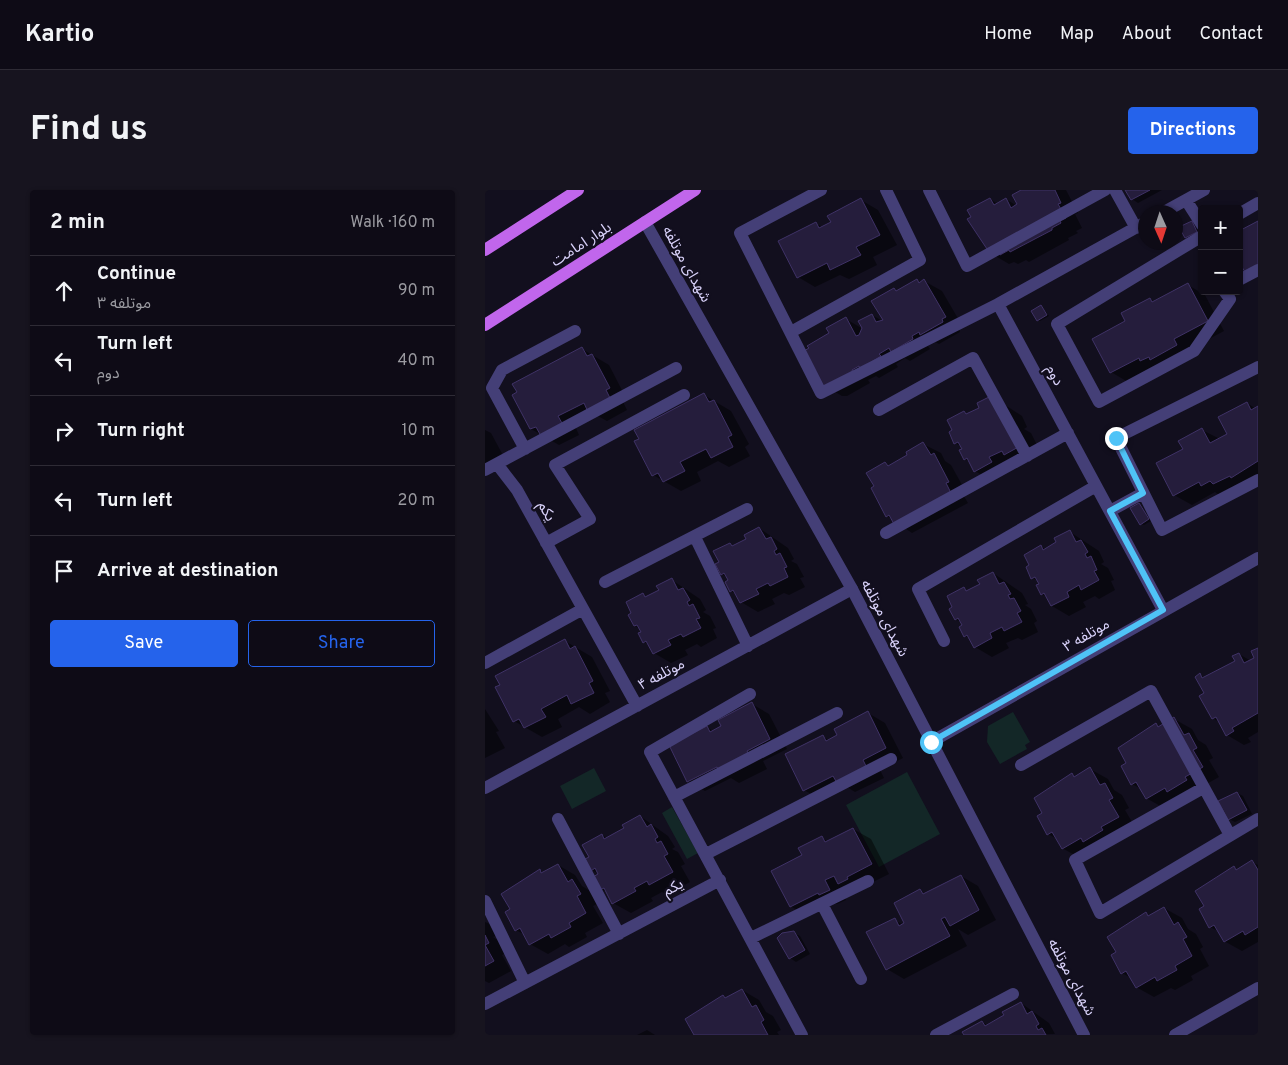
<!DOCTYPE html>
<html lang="en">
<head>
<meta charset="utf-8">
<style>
	:root { --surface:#0e0b16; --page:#17141f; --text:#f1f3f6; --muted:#9b9ba1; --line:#2e2b35; --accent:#2563eb }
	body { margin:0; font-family:Overpass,"Noto Sans Arabic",sans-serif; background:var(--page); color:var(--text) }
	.controls { position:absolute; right:15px; top:15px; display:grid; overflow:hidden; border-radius:5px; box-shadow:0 1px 4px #0004 }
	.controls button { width:45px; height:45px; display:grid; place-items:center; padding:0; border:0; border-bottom:1px solid var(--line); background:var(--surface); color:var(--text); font:25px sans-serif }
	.compass { position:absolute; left:653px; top:15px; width:45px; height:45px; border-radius:50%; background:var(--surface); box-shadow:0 1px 4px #0004; rotate:177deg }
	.stop { position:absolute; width:15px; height:15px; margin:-11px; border:4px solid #4fc3f7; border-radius:50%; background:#fff }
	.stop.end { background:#4fc3f7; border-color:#fff; box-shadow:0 1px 5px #0008 }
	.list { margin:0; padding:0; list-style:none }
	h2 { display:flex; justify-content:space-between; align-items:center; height:65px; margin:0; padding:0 20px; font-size:21px }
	h2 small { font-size:16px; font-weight:400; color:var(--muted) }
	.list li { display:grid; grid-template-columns:32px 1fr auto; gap:15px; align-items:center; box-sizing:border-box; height:70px; padding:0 20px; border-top:1px solid var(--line) }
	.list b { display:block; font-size:19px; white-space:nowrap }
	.list p { margin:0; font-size:16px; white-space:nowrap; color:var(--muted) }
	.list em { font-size:16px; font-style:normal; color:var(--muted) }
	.actions { display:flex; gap:10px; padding:15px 20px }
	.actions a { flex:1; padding:11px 0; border:1px solid var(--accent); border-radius:5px; text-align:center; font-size:18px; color:var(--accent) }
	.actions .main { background:var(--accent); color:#fff }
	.icon { flex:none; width:28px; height:28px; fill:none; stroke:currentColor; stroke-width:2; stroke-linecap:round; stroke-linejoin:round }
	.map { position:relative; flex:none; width:773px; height:845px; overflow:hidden; border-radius:5px }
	header { display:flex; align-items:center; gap:30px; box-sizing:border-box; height:70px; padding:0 25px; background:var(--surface); border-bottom:1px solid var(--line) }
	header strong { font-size:24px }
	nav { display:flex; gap:28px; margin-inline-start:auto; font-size:18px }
	.intro { display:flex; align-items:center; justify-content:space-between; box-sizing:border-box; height:120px; padding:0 30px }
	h1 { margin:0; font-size:35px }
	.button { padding:12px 22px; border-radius:5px; background:var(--accent); color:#fff; font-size:18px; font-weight:700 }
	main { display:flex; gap:30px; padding:0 30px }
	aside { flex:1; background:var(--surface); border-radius:5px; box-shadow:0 1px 4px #0004 }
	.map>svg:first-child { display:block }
	.green { fill:#132727 }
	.shadow { fill:#0007 }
	.building { fill:#251d3c; stroke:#3f3266 }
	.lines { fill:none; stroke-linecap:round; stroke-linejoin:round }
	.minor { stroke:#443f77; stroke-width:12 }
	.tertiary { stroke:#443f77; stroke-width:12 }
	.primary { stroke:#c166ec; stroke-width:12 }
	.route { stroke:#4fc3f7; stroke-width:6 }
	.labels { text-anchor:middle; stroke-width:4.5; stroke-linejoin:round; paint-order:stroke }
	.street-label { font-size:15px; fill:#d8d1f9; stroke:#120f1e }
</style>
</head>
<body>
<header>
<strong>Kartio</strong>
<nav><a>Home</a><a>Map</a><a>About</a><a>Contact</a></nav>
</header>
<div class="intro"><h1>Find us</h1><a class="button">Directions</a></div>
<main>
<aside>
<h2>2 min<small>Walk · 160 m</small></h2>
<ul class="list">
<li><svg class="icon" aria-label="ahead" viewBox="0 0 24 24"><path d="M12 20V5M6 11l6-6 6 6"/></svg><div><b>Continue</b><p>موتلفه ۳</p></div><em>90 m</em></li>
<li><svg class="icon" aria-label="left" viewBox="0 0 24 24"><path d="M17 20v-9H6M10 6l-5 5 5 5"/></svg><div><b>Turn left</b><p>دوم</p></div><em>40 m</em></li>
<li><svg class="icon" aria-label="right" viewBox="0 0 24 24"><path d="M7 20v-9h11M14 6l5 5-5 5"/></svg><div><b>Turn right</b></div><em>10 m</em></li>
<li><svg class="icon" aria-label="left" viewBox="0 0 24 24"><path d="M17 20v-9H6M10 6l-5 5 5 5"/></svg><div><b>Turn left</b></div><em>20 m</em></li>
<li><svg class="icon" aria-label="arrive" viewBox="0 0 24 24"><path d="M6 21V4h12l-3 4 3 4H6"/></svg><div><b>Arrive at destination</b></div></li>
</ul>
<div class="actions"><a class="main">Save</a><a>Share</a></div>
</aside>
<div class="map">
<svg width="773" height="845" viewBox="0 0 773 845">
	<rect width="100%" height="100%" fill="#120f1e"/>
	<path class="green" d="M528 522 545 552 540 555 542 559 515 574 502 552 503 536Z
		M109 578 121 601 87 619 75 596Z
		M422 582 455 644 394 677 361 615Z
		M187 617 213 663 202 669 177 623Z"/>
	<path class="shadow" d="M538 0H581L593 23 590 24 597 38 591 41 593 43 583 48 584 50 544 72 541 70 533 74 529 72 524 74 507 64 505 9 513 14 521 9 532 16Z
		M641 0H677L653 13 647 9Z
		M376 10 393 20 412 55 388 67 392 75 364 89 355 85 330 97 313 87 331 34 338 37 347 33Z
		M707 32 714 43 703 48 700 47Z
		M432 91 435 93 439 91 457 101 478 137 474 139 475 142 454 154 450 152 443 156 445 159 425 171 420 168 411 174 413 177 394 188 391 186 383 190 385 193 362 206H357L340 196 346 144 361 129 378 139 387 125 401 133 409 99 413 101Z
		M703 95 720 105 739 141 643 192 626 182 608 149 642 131 665 109 670 112Z
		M556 116 564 126 555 131 552 130Z
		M97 159 124 175 141 208 137 210 142 220 122 231 111 225 90 236 94 245 74 255 46 239Z
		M219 205 246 221 264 254 260 257 265 266 244 277 233 271 212 282 216 291 196 301 168 285Z
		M508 207 537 226 542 237 539 239 546 243 552 255 507 291 490 281 486 273 480 269 477 257 470 253 479 222 483 225 496 218Z
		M762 213 771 219 773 218V292L734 305 730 302 707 315 689 305 699 260 717 240 735 249 744 245Z
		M0 240 6 243 20 269 0 286Z
		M438 254 456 263 460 271 466 275 481 302 477 303 483 313 427 343 402 326 387 299 390 297 400 274 405 276 424 266Z
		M654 314 666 331 659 335 656 334Z
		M274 338 303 358 309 369 306 371 312 374 319 387 315 388 320 397 304 405 299 403 287 409 290 414 273 422 256 412 252 405 246 401 243 388 237 384 235 373 245 354 250 357 262 350Z
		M585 342 614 361 619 372 616 374 623 378 629 390 626 391 630 400 614 409 610 406 598 412 601 417 584 426 567 416 563 408 557 404 554 391 547 388 556 357 561 359Z
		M508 383 537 403 543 414 540 415 546 419 552 431 549 433 553 442 537 450 533 448 521 453 524 458 507 467 490 457 486 449 480 446 477 433 470 429 469 417 479 399 483 401 496 394Z
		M187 390 215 409 221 420 218 422 225 426 231 438 228 439 232 448 216 457 212 454 200 460 203 465 186 473 169 463 165 455 159 452 156 440 149 435 158 405 163 407 175 401Z
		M80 451 107 467 125 501 120 503 125 512 105 524 94 517 73 529 77 537 57 547 29 531Z
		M773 459V542L763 548 766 552 759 555 742 545 735 533 728 528 715 485 720 488 751 471 754 464 766 471 771 468 768 462Z
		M267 514 284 524 302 559 278 571 282 579 254 593 246 588 220 601 203 591 222 537 228 541 237 537Z
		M0 519 14 541 11 542 20 558 0 568Z
		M383 523 400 533 418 568 395 580 399 588 370 602 362 597 337 610 319 600 338 547 344 550 354 546Z
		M689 529 707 539 713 550 721 555 728 568 724 570 734 587 679 618 661 608 656 599 647 594 643 574 671 535 675 537Z
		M605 579 623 589 629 600 637 605 644 618 640 620 650 637 595 668 577 658 572 649 563 644 559 624 570 597 569 594 587 585 591 587Z
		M752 603 758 606 767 624 750 632 744 629Z
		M155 626 183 646 190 657 187 659 193 662 200 674 196 676 205 692 182 705 177 702 166 708 168 711 146 723 128 713 123 703 116 699V685L107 680 106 668 117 645 122 648 141 638Z
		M368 639 386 649 404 684 378 697 356 700 361 710 352 714 349 713 323 726 305 716 318 665 337 648 344 652Z
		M767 672 773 675V752L757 761 739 751 735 742 725 737 721 717 732 690 731 687 749 678 753 680Z
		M73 675 90 685 97 696 105 701 112 714 108 716 118 733 100 743 102 747 84 757 80 754 63 764 45 754 40 745 31 740 27 720 55 681 59 683Z
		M476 686 493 696 511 730 483 745 473 739 482 756 419 789 402 779 409 730 419 735 435 701 441 704Z
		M679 718 697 728 703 739 711 744 718 757 715 759 724 776 706 786 708 790 690 800 686 798 669 807 651 797 646 788 637 783 633 763 661 724 665 726Z
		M0 732 5 734 11 746 8 747 14 751 21 763 17 765 26 781 4 793 0 791Z
		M309 743 315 746 325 764 311 772 305 768Z
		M257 800 274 810 281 822 288 826 296 840 292 842 294 845H210L238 806 242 809Z
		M536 813 564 833 570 844 481 845 497 832 502 835 521 825Z
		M162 840 170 845H152Z"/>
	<path class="building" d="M536 0H570L576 13 573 14 581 28 575 31 576 33 567 38V40L525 62 524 60 515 65 513 61 506 65 482 29 486 27 482 20 505 8 509 15 521 8 526 18 532 14 527 5Z
		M640 0H665L646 10Z
		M376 8 395 45 371 57 376 65 345 80 342 73 312 88 293 51 331 32 334 38 346 32 342 26Z
		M707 31 712 42 700 48 694 37Z
		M773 31V75L760 82 754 72V41Z
		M432 89 434 93 439 89 461 127 457 129 458 132 435 145 434 142 427 146 428 149 406 162 404 158 394 164 396 166 375 179 374 176 367 180 368 183 339 197 319 161 324 158 322 156 344 143 341 138 361 127 371 146 374 145 377 138 373 131 387 124 391 132 398 130 386 111 409 98 411 101Z
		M703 93 723 131 689 149 692 155 665 170 664 167 655 171 654 168 625 183 607 149 640 131 636 123 665 108 667 112Z
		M556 115 562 125 552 131 546 121Z
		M97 157 102 166 107 164 125 198 121 200 126 210 103 222 99 213 73 226 78 235 56 246 51 237 45 239 27 205 32 202 27 194Z
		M219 203 224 212 229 210 247 245 243 247 248 257 226 268 221 259 195 272 200 281 178 292 173 283 167 286 149 251 154 249 149 240Z
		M508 205 537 255 519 265 517 261 504 267 507 272 489 282 482 268 479 270 474 260 477 259 473 252 469 254 464 242 467 240 462 230 479 221 481 224 494 218 492 213Z
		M762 212 766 220 773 216V271L746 288 745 286 728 294 725 291 716 296 714 292 688 306 671 273 698 259 693 251 717 238 725 253 742 244 733 227Z
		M438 252 446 265 449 263 464 292 461 293 466 303 409 334 404 325 401 327 386 298 389 296 381 283 400 272 403 276 422 265 421 262Z
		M654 313 664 329 655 335 645 318Z
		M274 337 281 349 286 347 292 359 289 361 291 365 295 363 302 377 299 378 303 387 285 396 283 393 271 399 274 404 255 413 248 400 245 402 240 392 243 390 239 383 236 385 230 374 234 372 228 361 245 353 247 356 261 349 259 345Z
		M585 340 591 352 596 350 603 362 600 364 602 368 606 366 612 380 609 381 614 390 596 400 594 395 582 402 584 407 566 416 559 403 556 405 551 395 554 394 550 387 546 389 541 377 544 375 539 365 556 355 558 360 571 352 569 348Z
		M508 382 514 394 519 392 526 404 523 405 525 409 529 408 536 421 532 423 537 432 519 441 517 437 505 443 507 448 489 458 482 445 479 447 474 437 477 435 473 428 470 430 464 419 467 417 462 406 479 397 481 401 495 394 492 390Z
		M187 388 193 400 198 398 205 410 202 412 204 416 208 414 215 428 211 429 216 438 198 447 196 444 183 450 186 455 168 464 161 451 158 453 153 443 156 442 152 435 149 436 143 425 146 423 141 412 158 403 160 407 174 400 171 396Z
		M80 449 85 459 90 456 108 491 104 493 109 503 86 514 82 505 56 519 61 527 39 538 34 529 28 532 10 497 15 495 10 486Z
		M773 458V523L747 538 749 541 741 546 731 527 727 529 714 506 719 503 710 487 715 483 717 488 750 471 747 466 754 463 759 473 769 468 766 461Z
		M267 512 285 549 262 561 266 569 236 584 232 577 202 592 184 555 222 536 225 542 236 536 233 530Z
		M383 521 401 558 378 570 382 578 352 593 348 586 318 601 300 564 338 545 341 551 352 545 349 539Z
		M689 527 699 545 704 543 712 558 708 560 718 577 700 587 702 590 682 602 680 598 661 609 651 592 646 595 636 576 641 573 633 558 671 533 673 537Z
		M605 577 615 595 620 593 628 608 624 610 634 627 616 637 618 640 598 652 596 648 577 659 567 642 562 645 552 626 557 623 549 608 587 583 589 587Z
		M752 602 762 620 743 630 733 611Z
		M155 625 162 637 166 634 173 647 170 649 172 653 176 651 183 664 179 666 188 682 164 695 162 691 149 698 151 701 127 714 119 698 115 700 108 687 113 684 110 678 106 681 100 669 104 667 97 655 117 644 119 649 139 638 137 635Z
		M368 638 387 674 362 687 363 689 353 694 349 686 340 690 345 700 334 705 333 703 305 717 286 681 317 665 313 658 337 646 340 652Z
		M767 670 773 680V737L760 745 758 741 739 752 729 735 724 738 714 719 719 716 710 701 749 676 751 680Z
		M73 674 83 692 87 689 96 704 92 706 101 723 84 733 86 737 66 748 64 744 44 755 35 738 30 741 20 722 25 719 16 704 55 679 56 683Z
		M476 685 494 720 465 736 460 727 456 729 465 746 401 780 381 742 410 728 414 736 419 733 409 713 435 699 438 704Z
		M679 717 689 735 693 732 702 747 698 749 707 766 690 776 692 780 672 791 670 787 651 798 641 781 636 784 626 765 631 762 622 747 661 722 663 726Z
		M309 741 320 760 304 769 292 748 297 743Z
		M0 745 4 753 0 755 9 771 0 776Z
		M257 799 267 817 271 815 279 830 276 832 283 845H209L200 829 238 805 240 808Z
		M536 812 542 824 547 821 554 834 551 836 553 840 557 838 561 845H479L477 842 497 831 500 836 519 825 517 822Z"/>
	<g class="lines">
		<path class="minor" d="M336 0 255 43 336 203 513 114 661 32
			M444 0 482 76 620 0
			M630 0 651 38
			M701 10 717 35
			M679 22 719 0
			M754 24 773 13
			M717 46 572 134 614 212 709 161 745 109 739 101
			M754 90 773 80
			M513 114 678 420
			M306 142 435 70 401 0
			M773 177 631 248 677 340 773 290
			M394 220 488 168 542 266
			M40 259 7 198 17 180 90 141
			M12 274 32 300 152 516
			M0 280 191 178
			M625 321 658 303
			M401 343 583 243
			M210 347 263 456
			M61 353 105 329 70 275 199 205
			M120 392 262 319
			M459 451 433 399 611 296
			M0 473 98 419
			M265 504 165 562 317 845
			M536 575 666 501 745 645
			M0 598 367 399
			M718 598 590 670 615 723 773 629
			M189 607 352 523
			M73 629 134 744
			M221 664 406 569
			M0 711 40 793
			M337 714 376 789
			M266 748 383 691
			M0 814 235 690
			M451 845 528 804
			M690 845 773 798"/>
		<path class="tertiary" d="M160 32 367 399 599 845
			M446 552 773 368"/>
		<path class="primary" d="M0 60 93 0
			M0 135 210 0"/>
	</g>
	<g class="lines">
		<path class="route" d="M446 552 678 420 625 321 658 303 631 248"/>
	</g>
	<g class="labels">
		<g class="street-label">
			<text transform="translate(96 54) rotate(-33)" y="5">بلوار امامت</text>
			<text transform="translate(202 74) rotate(61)" y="5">شهدای موتلفه</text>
			<text transform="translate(570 185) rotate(62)" y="5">دوم</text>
			<text transform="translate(62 321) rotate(61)" y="5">یکم</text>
			<text transform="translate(400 428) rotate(62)" y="5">شهدای موتلفه</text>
			<text transform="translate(601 445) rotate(-30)" y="5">موتلفه ۳</text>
			<text transform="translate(176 484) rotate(-28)" y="5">موتلفه ۴</text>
			<text transform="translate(188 697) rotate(-28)" y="5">یکم</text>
			<text transform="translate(587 787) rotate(62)" y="5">شهدای موتلفه</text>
		</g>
	</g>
</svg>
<div class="controls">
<button>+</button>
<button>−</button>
</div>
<svg class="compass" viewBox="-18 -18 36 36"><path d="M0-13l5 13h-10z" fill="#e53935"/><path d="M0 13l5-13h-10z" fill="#9b9ba1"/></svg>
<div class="stop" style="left:446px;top:552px"></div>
<div class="stop end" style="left:631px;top:248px"></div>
</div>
</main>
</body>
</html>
